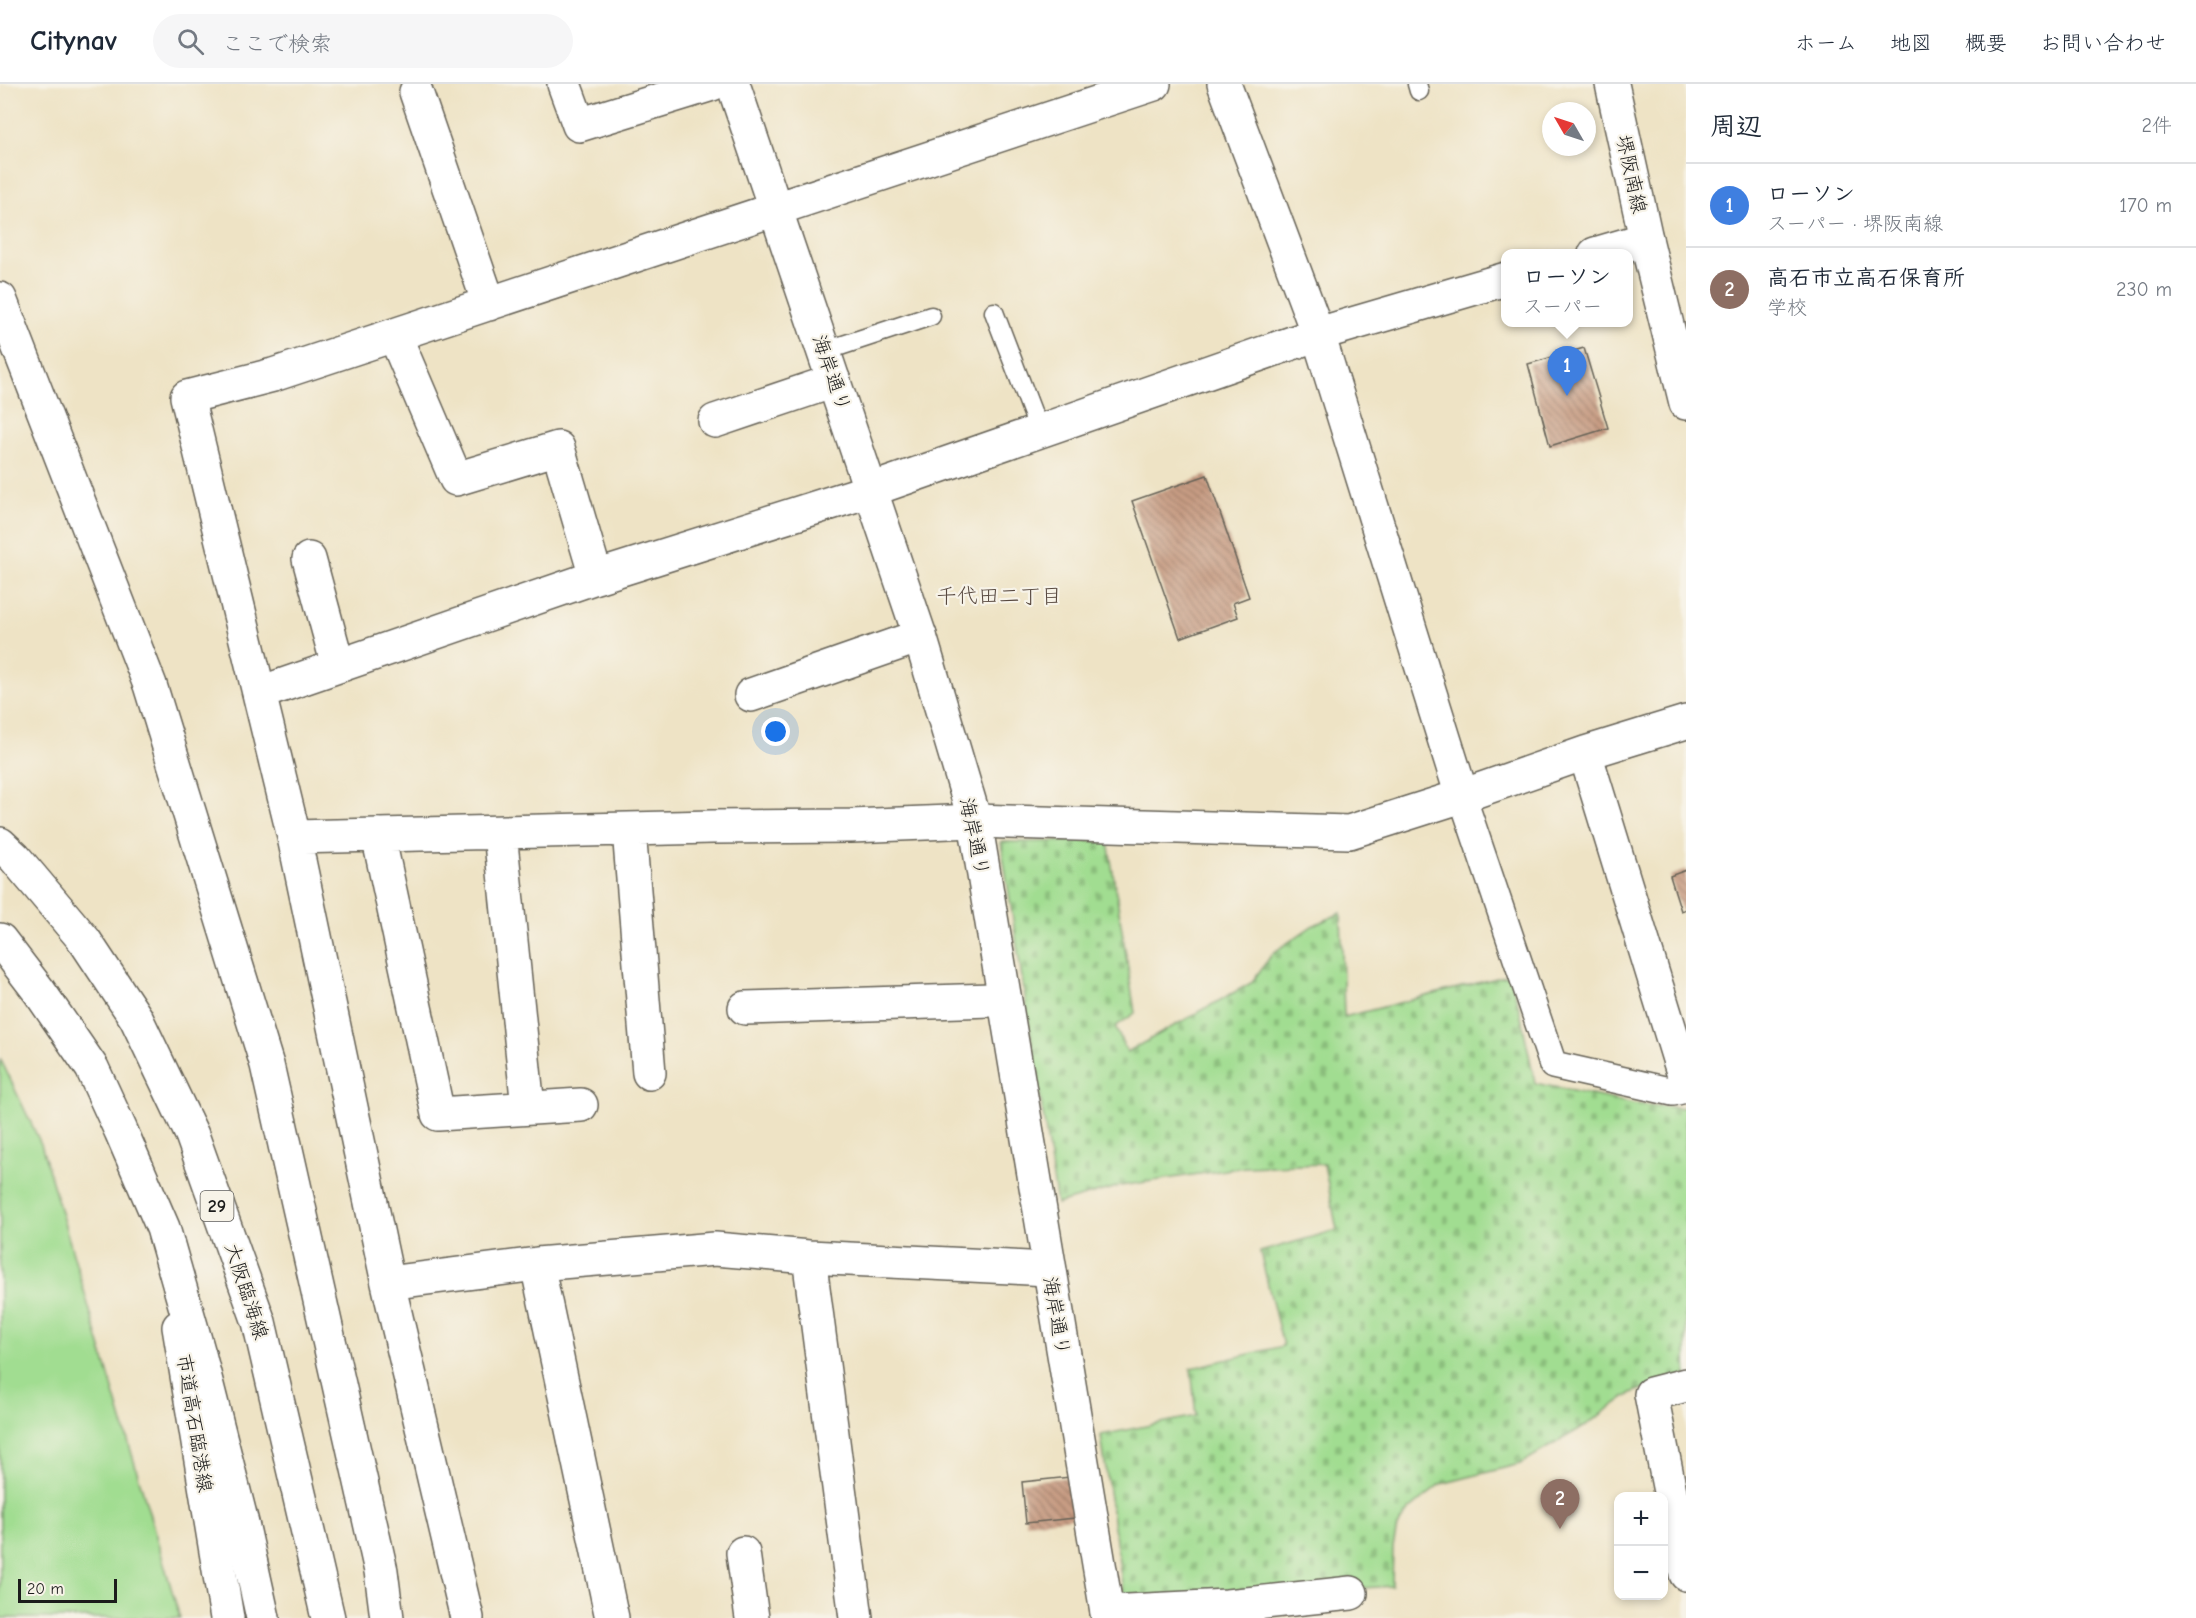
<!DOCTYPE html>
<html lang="ja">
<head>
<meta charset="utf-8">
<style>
	:root { --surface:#fff; --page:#f6f6f7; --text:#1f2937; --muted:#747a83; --line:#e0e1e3; --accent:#b5179e }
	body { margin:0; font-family:"Comic Neue","Klee One",sans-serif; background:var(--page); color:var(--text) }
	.controls { position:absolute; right:18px; bottom:18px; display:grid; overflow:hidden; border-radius:12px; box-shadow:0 3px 9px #0003 }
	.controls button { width:54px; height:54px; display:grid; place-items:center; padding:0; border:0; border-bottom:2px solid var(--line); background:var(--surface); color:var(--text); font:30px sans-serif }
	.compass { position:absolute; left:1542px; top:18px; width:54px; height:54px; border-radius:50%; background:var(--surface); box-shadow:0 3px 9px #0003; rotate:309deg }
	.scale { position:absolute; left:18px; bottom:15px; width:99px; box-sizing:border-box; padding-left:6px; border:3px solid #1c1c1c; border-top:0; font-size:16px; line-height:21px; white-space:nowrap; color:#1c1c1c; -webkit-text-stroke:4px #f7f3e8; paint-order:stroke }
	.you { position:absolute; left:776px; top:648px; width:21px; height:21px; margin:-15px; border:4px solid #fff; border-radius:50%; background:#1a73e8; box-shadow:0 0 0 9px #1a73e833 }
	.badge { display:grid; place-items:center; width:39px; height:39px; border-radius:50%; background:var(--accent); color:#fff; font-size:20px; font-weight:700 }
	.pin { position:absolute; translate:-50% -50px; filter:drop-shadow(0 2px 3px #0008) }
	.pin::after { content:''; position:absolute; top:32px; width:21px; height:18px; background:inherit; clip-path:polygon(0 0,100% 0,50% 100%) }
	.popup { position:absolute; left:1501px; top:165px; width:132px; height:78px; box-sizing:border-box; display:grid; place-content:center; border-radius:12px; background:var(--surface); filter:drop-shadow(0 2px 4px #0005); font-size:20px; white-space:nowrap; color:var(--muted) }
	.popup b { font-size:22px; color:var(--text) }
	.popup::after { content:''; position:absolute; left:50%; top:100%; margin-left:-12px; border:12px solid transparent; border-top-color:var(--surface) }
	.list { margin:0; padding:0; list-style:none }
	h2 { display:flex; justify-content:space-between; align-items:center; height:78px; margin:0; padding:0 24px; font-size:26px }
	h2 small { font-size:20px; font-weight:400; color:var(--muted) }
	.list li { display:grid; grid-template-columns:39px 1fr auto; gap:18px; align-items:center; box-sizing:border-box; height:84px; padding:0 24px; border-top:2px solid var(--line) }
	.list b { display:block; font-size:22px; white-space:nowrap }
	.list p { margin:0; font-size:20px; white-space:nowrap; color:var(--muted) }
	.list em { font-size:20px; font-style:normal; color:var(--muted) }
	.icon { flex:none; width:33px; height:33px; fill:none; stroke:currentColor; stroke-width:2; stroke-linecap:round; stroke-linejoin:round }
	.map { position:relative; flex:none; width:1686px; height:1534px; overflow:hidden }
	header { display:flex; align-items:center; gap:36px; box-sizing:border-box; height:84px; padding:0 30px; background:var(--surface); border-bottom:2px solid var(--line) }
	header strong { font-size:28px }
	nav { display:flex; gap:33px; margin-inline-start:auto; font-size:21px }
	.search { width:420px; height:54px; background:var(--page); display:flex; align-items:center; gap:15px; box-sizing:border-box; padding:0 21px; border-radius:33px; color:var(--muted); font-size:22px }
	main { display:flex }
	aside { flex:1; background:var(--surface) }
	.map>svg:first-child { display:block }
	.cemetery { fill:url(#cemetery-stones); stroke:#5e7c56; stroke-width:1.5 }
	.park { fill:#a1dd91; stroke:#5e7c56; stroke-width:1.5 }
	.building { fill:url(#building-back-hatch) }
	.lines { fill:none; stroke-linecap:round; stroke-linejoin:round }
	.service-casing { stroke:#666257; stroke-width:21 }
	.pedestrian-casing { stroke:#666257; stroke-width:30 }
	.minor-casing { stroke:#666257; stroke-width:36 }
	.tertiary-casing { stroke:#666257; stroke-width:36 }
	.secondary-casing { stroke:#666257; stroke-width:36 }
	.primary-casing { stroke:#666257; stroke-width:36 }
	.service { stroke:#fff; stroke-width:18 }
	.pedestrian { stroke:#fff; stroke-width:27 }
	.minor { stroke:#fff; stroke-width:33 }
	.tertiary { stroke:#fff; stroke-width:33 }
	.secondary { stroke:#fff; stroke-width:33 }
	.primary { stroke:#fff; stroke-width:33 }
	.labels { text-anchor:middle; stroke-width:4.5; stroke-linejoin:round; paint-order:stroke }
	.shield { fill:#f7f3e8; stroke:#5e5c59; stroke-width:1.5 }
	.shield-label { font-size:18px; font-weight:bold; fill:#1c1c1c }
	.street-label { font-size:20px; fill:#1c1c1c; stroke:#f7f3e8 }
	.neighbourhood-label { font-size:21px; fill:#584940; stroke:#f7f3e8 }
</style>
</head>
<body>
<header>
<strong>Citynav</strong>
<div class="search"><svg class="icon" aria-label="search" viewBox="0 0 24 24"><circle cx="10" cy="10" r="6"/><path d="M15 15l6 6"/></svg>ここで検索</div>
<nav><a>ホーム</a><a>地図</a><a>概要</a><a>お問い合わせ</a></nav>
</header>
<main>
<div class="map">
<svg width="1686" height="1534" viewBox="0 0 1686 1534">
	<defs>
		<pattern id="cemetery-stones" width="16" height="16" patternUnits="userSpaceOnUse" patternTransform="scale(1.5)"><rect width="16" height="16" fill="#a1dd91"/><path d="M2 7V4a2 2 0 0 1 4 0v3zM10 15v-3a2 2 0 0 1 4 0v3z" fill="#8abd7c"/></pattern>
		<pattern id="building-back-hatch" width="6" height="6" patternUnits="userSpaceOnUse" patternTransform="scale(1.5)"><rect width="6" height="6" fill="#c79c83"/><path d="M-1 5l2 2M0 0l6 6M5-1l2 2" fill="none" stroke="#a17e6a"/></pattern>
	</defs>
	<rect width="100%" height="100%" fill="#f7f3e8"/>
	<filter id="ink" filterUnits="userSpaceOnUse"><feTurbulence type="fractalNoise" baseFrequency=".0167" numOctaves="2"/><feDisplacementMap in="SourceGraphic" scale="12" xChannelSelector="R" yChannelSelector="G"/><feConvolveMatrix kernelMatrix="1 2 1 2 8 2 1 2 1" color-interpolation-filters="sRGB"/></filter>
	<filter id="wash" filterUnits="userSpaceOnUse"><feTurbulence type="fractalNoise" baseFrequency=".008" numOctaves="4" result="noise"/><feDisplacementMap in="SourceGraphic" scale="24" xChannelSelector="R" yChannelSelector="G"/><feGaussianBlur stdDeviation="1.35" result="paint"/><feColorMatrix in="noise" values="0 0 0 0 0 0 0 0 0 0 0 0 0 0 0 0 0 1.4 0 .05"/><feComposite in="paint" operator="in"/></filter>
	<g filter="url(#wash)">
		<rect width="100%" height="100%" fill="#eee3c5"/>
		<path class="cemetery" d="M1108 757 1135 929 1115 943 1127 968 1251 899 1273 869 1312 842 1341 829 1344 933 1509 891 1519 923 1535 999 1634 1020 1686 1024V1291L1631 1309 1586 1341 1520 1380 1441 1400 1408 1427 1397 1443 1393 1463 1392 1502 1125 1520 1101 1351 1196 1332 1191 1284 1283 1262 1260 1168 1337 1146 1324 1080 1245 1083 1120 1102 1057 1120 1001 758Z"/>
		<path class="park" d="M0 974 41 1060 180 1534H0Z"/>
		<g id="blocks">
			<path class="building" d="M1584 264 1608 344 1550 362 1528 280Z
				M1207 391 1249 513 1233 519 1238 533 1180 554 1132 417Z
				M1686 786V825L1681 827 1670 792Z
				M1070 1393 1075 1434 1026 1439 1022 1398Z"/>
		</g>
	</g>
	<g filter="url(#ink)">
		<use href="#blocks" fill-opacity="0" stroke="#666257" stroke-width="1.5"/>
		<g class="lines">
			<g class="service-casing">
				<path id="service" d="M1417 0 1419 7
					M994 228 1039 346
					M825 267 931 232"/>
			</g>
			<g class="pedestrian-casing">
				<path id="pedestrian" d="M1462 712 1553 981 1673 1008 1686 1005"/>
			</g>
			<g class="minor-casing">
				<path id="minor" d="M564 0 579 41 712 0
					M1224 0 1318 250 1462 712
					M416 8 489 220
					M1595 170 1646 155
					M395 252 456 395 558 364 596 493
					M715 337 834 297
					M309 475 338 582
					M260 609 596 493 859 410 1318 250 1506 195
					M751 611 920 552
					M1585 669 1686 998
					M629 746 649 989
					M500 749 528 1024
					M378 751 438 1030 581 1021
					M294 753 712 743 851 742 975 737 1349 748 1462 712 1585 669 1686 638
					M745 924 991 916
					M809 1173 856 1534
					M537 1180 612 1534
					M388 1199 537 1180 715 1165 809 1173 1048 1185
					M1686 1301 1651 1310 1686 1490
					M743 1469 752 1534
					M1107 1528 1227 1522 1351 1509
					M467 1534 388 1199 294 753 187 313 273 291 1154 0"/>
			</g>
			<g class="tertiary-casing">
				<path id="tertiary" d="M733 0 920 552 975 737 1108 1534
					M0 215 150 601 267 981 381 1487 387 1534
					M179 1243 227 1534"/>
			</g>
			<g class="secondary-casing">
				<path id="secondary" d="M1612 0 1646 155 1686 319"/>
			</g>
			<g class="primary-casing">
				<path id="primary" d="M0 760 15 774 85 857 136 934 192 1051 259 1238 328 1534
					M0 856 39 907 92 984 121 1047 163 1144 199 1270 242 1439 263 1534"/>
			</g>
			<use href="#service" class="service"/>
			<use href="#pedestrian" class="pedestrian"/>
			<use href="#minor" class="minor"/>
			<use href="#tertiary" class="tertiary"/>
			<use href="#secondary" class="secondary"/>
			<use href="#primary" class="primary"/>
		</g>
	</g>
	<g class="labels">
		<rect class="shield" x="200.5" y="1107" width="33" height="30" rx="4.5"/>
		<g class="shield-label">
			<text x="217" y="1128">29</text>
		</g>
		<g class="street-label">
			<text transform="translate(1632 90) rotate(78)" y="7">堺阪南線</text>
			<text transform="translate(832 289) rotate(71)" y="7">海岸通り</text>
			<text transform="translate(975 753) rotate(78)" y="7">海岸通り</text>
			<text transform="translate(247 1207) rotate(72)" y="7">大阪臨海線</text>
			<text transform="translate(1057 1232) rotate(80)" y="7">海岸通り</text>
			<text transform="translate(195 1339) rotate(81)" y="7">市道高石臨港線</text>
		</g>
		<g class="neighbourhood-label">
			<text x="999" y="519">千代田二丁目</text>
		</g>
	</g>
</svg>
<div class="controls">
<button>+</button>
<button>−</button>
</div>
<svg class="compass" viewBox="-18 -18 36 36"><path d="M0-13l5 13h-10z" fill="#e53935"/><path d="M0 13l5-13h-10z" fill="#747a83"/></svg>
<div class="scale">20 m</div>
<div class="you"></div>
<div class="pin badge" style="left:1567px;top:312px;background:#3f7fe0">1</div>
<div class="popup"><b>ローソン</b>スーパー</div>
<div class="pin badge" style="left:1560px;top:1445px;background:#8d6e63">2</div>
</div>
<aside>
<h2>周辺<small>2件</small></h2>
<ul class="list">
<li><span class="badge" style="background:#3f7fe0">1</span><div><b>ローソン</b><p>スーパー · 堺阪南線</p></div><em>170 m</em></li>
<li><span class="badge" style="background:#8d6e63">2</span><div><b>高石市立高石保育所</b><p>学校</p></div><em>230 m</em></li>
</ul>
</aside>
</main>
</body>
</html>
